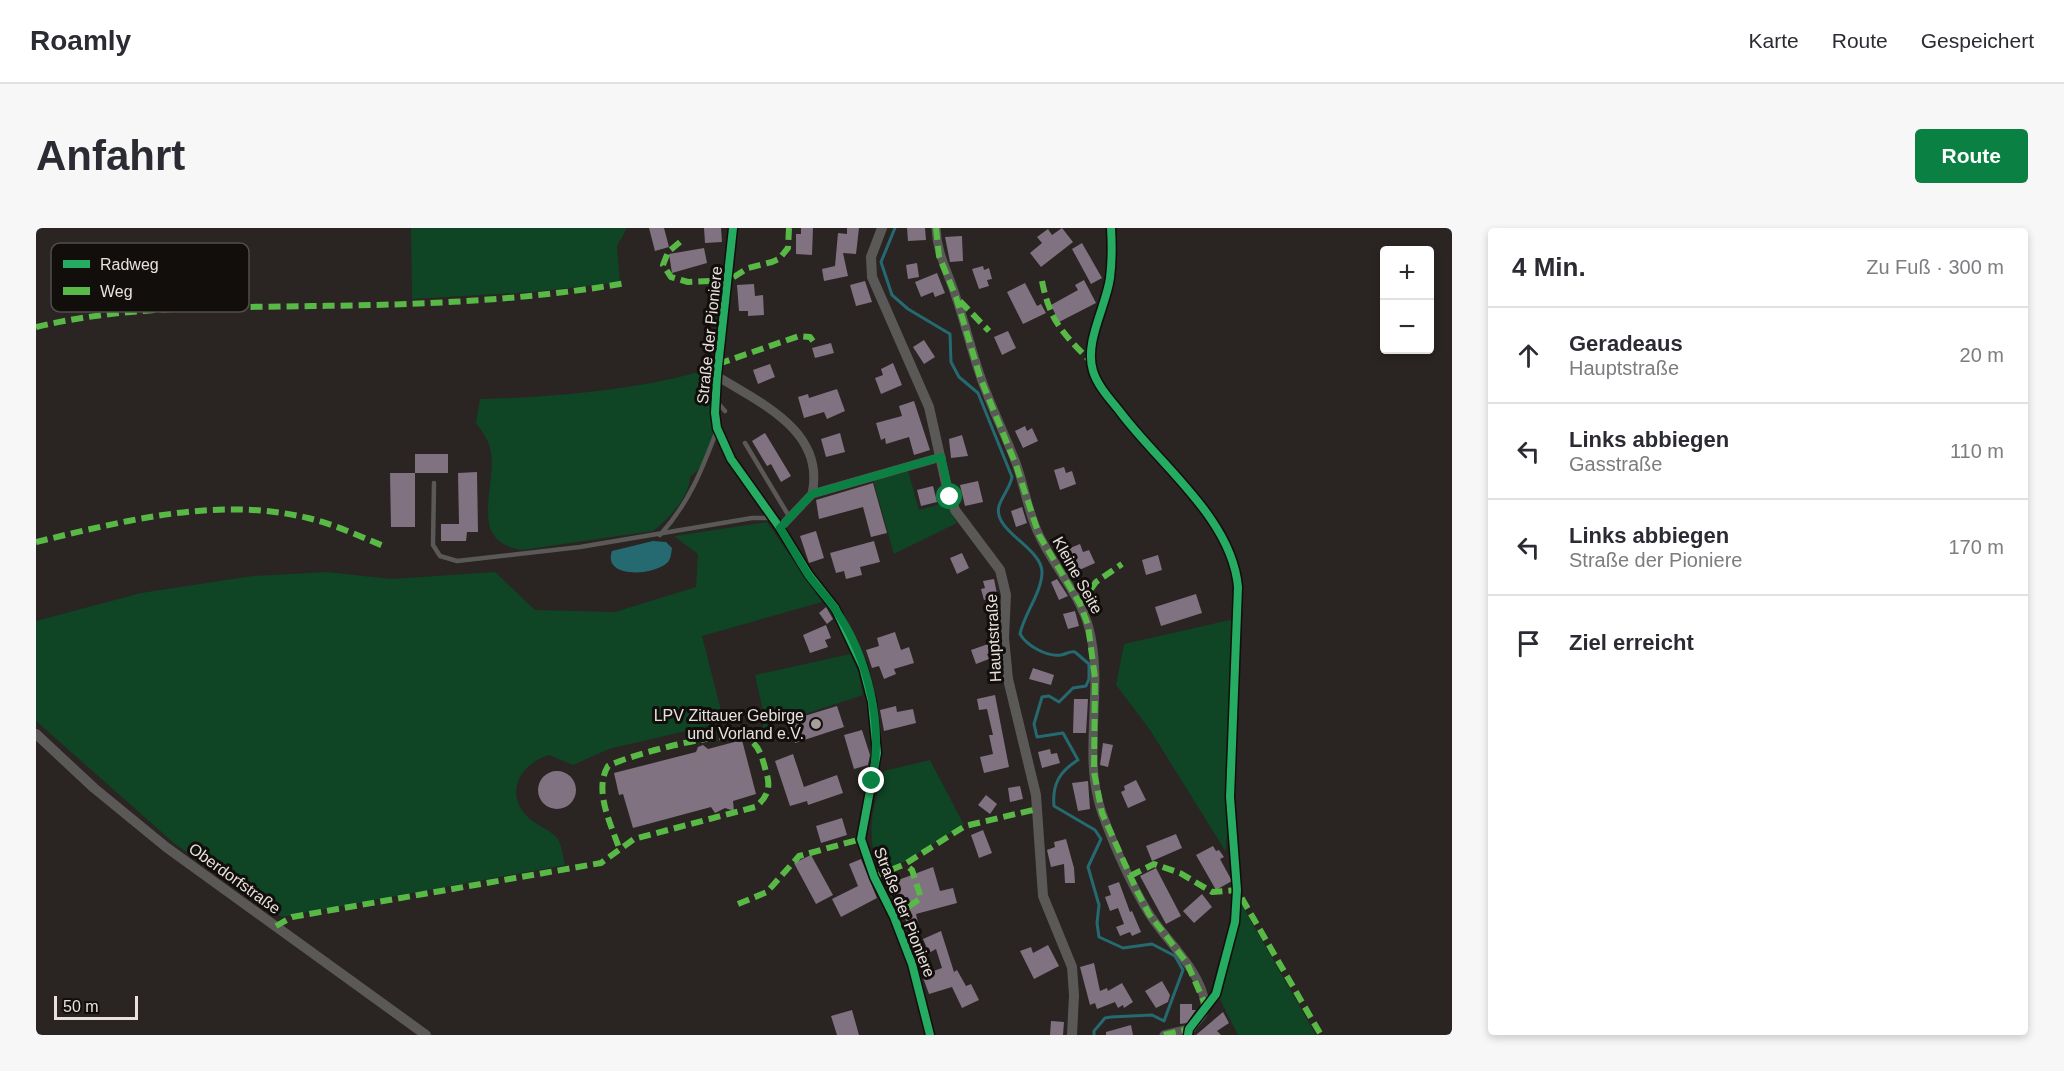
<!DOCTYPE html>
<html lang="de">
<head>
<meta charset="utf-8">
<style>
	:root { --surface:#fff; --page:#f7f7f7; --text:#2b2b33; --muted:#7c7c81; --line:#e1e1e2; --accent:#0b8043 }
	body { margin:0; font-family:Helvetica,sans-serif; background:var(--page); color:var(--text) }
	.controls { position:absolute; right:18px; top:18px; display:grid; overflow:hidden; border-radius:6px; box-shadow:0 3px 9px #0003 }
	.controls button { width:54px; height:54px; display:grid; place-items:center; padding:0; border:0; border-bottom:2px solid var(--line); background:var(--surface); color:var(--text); font:30px sans-serif }
	.scale { position:absolute; left:18px; bottom:15px; width:84px; box-sizing:border-box; padding-left:6px; border:3px solid #e8e1dd; border-top:0; font-size:16px; line-height:21px; white-space:nowrap; color:#e8e1dd; -webkit-text-stroke:4px #120e0c; paint-order:stroke }
	.stop { position:absolute; width:18px; height:18px; margin:-14px; border:4px solid #0b8043; border-radius:50%; background:#fff }
	.stop.end { background:#0b8043; border-color:#fff; box-shadow:0 2px 6px #0008 }
	.list { margin:0; padding:0; list-style:none }
	h2 { display:flex; justify-content:space-between; align-items:center; height:78px; margin:0; padding:0 24px; font-size:26px }
	h2 small { font-size:20px; font-weight:400; color:var(--muted) }
	.list li { display:grid; grid-template-columns:39px 1fr auto; gap:18px; align-items:center; box-sizing:border-box; height:96px; padding:0 24px; border-top:2px solid var(--line) }
	.list b { display:block; font-size:22px; white-space:nowrap }
	.list p { margin:0; font-size:20px; white-space:nowrap; color:var(--muted) }
	.list em { font-size:20px; font-style:normal; color:var(--muted) }
	.icon { flex:none; width:33px; height:33px; fill:none; stroke:currentColor; stroke-width:2; stroke-linecap:round; stroke-linejoin:round }
	.map { position:relative; flex:none; width:1416px; height:807px; overflow:hidden; border-radius:6px }
	header { display:flex; align-items:center; gap:36px; box-sizing:border-box; height:84px; padding:0 30px; background:var(--surface); border-bottom:2px solid var(--line) }
	header strong { font-size:28px }
	nav { display:flex; gap:33px; margin-inline-start:auto; font-size:21px }
	.intro { display:flex; align-items:center; justify-content:space-between; box-sizing:border-box; height:144px; padding:0 36px }
	h1 { margin:0; font-size:42px }
	.button { padding:15px 27px; border-radius:6px; background:var(--accent); color:#fff; font-size:21px; font-weight:700 }
	main { display:flex; gap:36px; padding:0 36px }
	aside { flex:1; background:var(--surface); border-radius:6px; box-shadow:0 3px 9px #0003 }
	.map>svg:first-child { display:block }
	.green { fill:#0f4425 }
	.water { fill:#256a71 }
	.lines { fill:none; stroke-linecap:round; stroke-linejoin:round }
	.stream { stroke:#256a71; stroke-width:3 }
	.building { fill:#807280 }
	.service { stroke:#5b5958; stroke-width:4.5 }
	.minor { stroke:#5b5958; stroke-width:9 }
	.tertiary { stroke:#5b5958; stroke-width:10 }
	.quiet { stroke:#58b947; stroke-width:6; stroke-dasharray:12 6; stroke-linecap:butt }
	.cycleway-casing { stroke:#120e0c; stroke-width:11 }
	.cycleway { stroke:#26ab63; stroke-width:8 }
	.route { stroke:#0b8043; stroke-width:8 }
	.poi-dot { fill:#a69f9c; stroke:#120e0c; stroke-width:2 }
	.labels { text-anchor:middle; stroke-width:6; stroke-linejoin:round; paint-order:stroke }
	.street-label { font-size:16px; fill:#e8e1dd; stroke:#120e0c }
	.poi-label { font-size:16px; fill:#e8e1dd; stroke:#120e0c; text-anchor:end }
	.key { fill:#120e0c; stroke:#524d4b; stroke-width:1.5 }
	.key-label { font-size:16px; fill:#e8e1dd }
</style>
</head>
<body>
<header>
<strong>Roamly</strong>
<nav><a>Karte</a><a>Route</a><a>Gespeichert</a></nav>
</header>
<div class="intro"><h1>Anfahrt</h1><a class="button">Route</a></div>
<main>
<div class="map">
<svg width="1416" height="807" viewBox="0 0 1416 807">
	<rect width="100%" height="100%" fill="#2a2422"/>
	<path class="green" d="M375 0H591L581 18 584 54 496 64 376 71Z
		M677 140C678 174 686 226 654 249 654 268 632 292 617 303L486 322C429 313 463 258 454 220 452 211 445 202 440 195L444 171C522 169 603 162 677 140Z
		M871 239 883 282 911 274 921 295 858 326 836 248Z
		M731 294 786 374 666 408 688 494 573 521 537 537 513 527C483 536 467 567 494 591 502 598 515 602 521 610 526 616 527 630 529 637L246 689 139 616 0 493V393L105 365 216 348 291 344 355 351 459 344 499 382 579 384 660 359 662 326 638 308Z
		M1198 391V477L1190 624 1114 502 1080 457 1088 416Z
		M814 426 822 443 827 467 727 500V483L719 447Z
		M894 532 928 597 866 635 842 643C830 599 836 586 848 543Z
		M1203 669 1211 686 1280 807H1202L1183 769 1203 687Z"/>
	<path class="water" d="M617 313 630 314 636 320C635 326 635 330 632 334 619 348 566 351 576 323Z"/>
	<g class="lines">
		<path class="stream" d="M859 0 845 34 856 67 872 81 914 106 915 134 923 149 942 165 976 249C974 260 966 268 963 278 956 303 1007 320 1006 345 1005 366 988 386 984 406 991 418 1011 429 1025 427 1031 426 1033 423 1039 424L1053 436V451L1050 458 1037 460 1023 474 1013 468 1006 469 998 496 1001 509 1027 505 1042 532C1024 543 1016 556 1018 578L1059 602 1065 611 1052 639 1063 677 1061 695 1063 709 1087 720 1116 716 1139 728 1147 742 1128 793 1116 787 1075 789 1069 790 1058 803V807"/>
	</g>
	<path class="building" d="M613 0H628L633 19 619 23Z
		M668 0H685L686 14 669 15Z
		M765 0H777L776 27 760 26V6H765Z
		M811 0H823L820 26 807 25 812 48 788 53 786 41 799 38 802 5 811 6Z
		M871 0H889L890 12 872 13Z
		M1026 0 1037 14 1005 39 994 25 1006 15 1001 9 1012 1 1016 7Z
		M926 8 927 33 914 34 909 9Z
		M1046 15 1066 50 1055 56 1036 21Z
		M668 20 671 35 636 45 633 26Z
		M881 35 883 49 872 51 870 37Z
		M947 38 948 42 953 40 956 51 951 52 953 58 943 61 936 41Z
		M901 45 909 65 899 69 897 64 885 69 879 54Z
		M1048 52 1060 75 1023 94 1015 77 1042 62 1039 57Z
		M829 53 836 74 820 78 814 57Z
		M989 55 1001 78 1005 76 1010 85 987 96 971 64Z
		M718 56 719 68 727 67 728 87 712 88V83H703L701 57Z
		M972 103 980 120 966 127 958 109Z
		M888 112 899 129 888 136 877 119Z
		M795 115 798 125 779 130 776 120Z
		M857 135 866 157 845 166 839 150 847 147 845 141Z
		M734 136 739 149 722 156 717 142Z
		M801 161 809 183 791 191 788 184 768 190 762 169 772 166 773 170Z
		M878 173 894 222 878 227 873 209 850 216 849 210 845 212 840 195 866 188 863 178Z
		M989 198 991 203 996 200 1002 213 987 220 979 203Z
		M729 205 755 248 745 254 735 236 731 238 716 213Z
		M804 205 809 224 790 229 785 211Z
		M926 207 932 228 915 230 913 211Z
		M379 226H412V245H379Z
		M1028 239 1030 245 1036 243 1040 256 1024 262 1018 242Z
		M441 244 442 304H431L430 313H405V296H423L422 245Z
		M354 245H379V299H355Z
		M942 253 947 274 929 278 924 257Z
		M837 255 851 305 835 309 827 279 783 291 780 272Z
		M897 258 901 274 885 278 881 262Z
		M986 279 991 295 980 299 975 283Z
		M780 303 788 330 773 335 764 308Z
		M838 313 844 334 824 339 826 347 810 351 808 343 800 345 794 325Z
		M1044 316 1047 324 1053 322 1059 335 1039 344 1029 322Z
		M926 325 933 340 921 346 914 330Z
		M1122 327 1126 342 1110 347 1106 332Z
		M958 351 962 371 953 374 952 371 948 372 945 361 949 360 947 353Z
		M1021 351 1032 368 1023 372 1015 354Z
		M1160 366 1166 385 1125 398 1119 379Z
		M790 379 797 391 791 396 783 385Z
		M1039 383 1043 398 1032 401 1027 386Z
		M790 397 795 410 789 412 792 419 774 425 767 407Z
		M859 404 865 422 873 419 878 435 858 441 860 446 848 451 843 438 836 440 830 422 843 418 841 410Z
		M955 415 958 424 951 426 953 431 940 436 935 422Z
		M997 440 1018 447 1015 457 993 451Z
		M959 467 973 539 948 545 944 529 957 526 953 507H957L951 481 943 482 941 471Z
		M1038 471H1052L1050 505H1037Z
		M801 478 808 499 759 515 752 493Z
		M860 478 861 484 877 481 880 495 848 503 844 482Z
		M826 502 834 527 832 537 818 541 808 507Z
		M706 512 720 566 697 573 698 583 689 580 679 585 675 579 597 600 587 566 583 567 578 545 660 524 662 519 667 517 672 521Z
		M1067 515 1077 517 1072 539 1064 537Z
		M1014 521 1015 526 1021 525 1024 535 1006 540 1002 524Z
		M757 526 768 559 801 547 807 565 772 577 771 573 754 578 739 533Z
		M502 562a19 19 0 1 1 38 0a19 19 0 1 1-38 0Z
		M1100 552 1110 572 1092 580 1085 564 1089 562 1088 558Z
		M1052 553 1054 581 1042 583 1036 555Z
		M984 558 987 571 974 574 972 560Z
		M950 567 961 576 954 586 942 577Z
		M806 590 811 607 785 615 780 598Z
		M947 602 956 625 943 630 935 607Z
		M1140 606 1146 620 1116 633 1110 618Z
		M1030 611 1038 640 1039 655H1029L1028 636 1015 639 1011 622 1019 619 1018 614Z
		M1177 618 1180 623 1183 622 1188 629 1184 631 1196 653 1180 662 1160 627Z
		M775 627 797 667 780 676 758 635Z
		M825 631 841 670 805 689 796 671 822 658 813 636Z
		M897 639 904 663 917 660 921 675 880 686 884 703 874 709 866 677 863 678 856 663 853 664 849 657Z
		M1120 640 1145 688 1130 696 1104 648Z
		M1083 654 1094 684 1096 683 1105 704 1096 708 1094 704 1084 708 1080 699 1088 696 1082 680 1074 683 1069 669 1075 667 1072 658Z
		M1166 666 1176 679 1158 695 1147 683Z
		M905 703 918 744 921 742 930 758 935 756 943 772 926 780 916 759 893 766 886 747 906 740 900 721 893 725 887 711Z
		M1012 717 1023 738 998 751 984 723 995 719 997 725Z
		M1058 735 1064 763 1071 760 1072 763 1086 755 1097 774 1088 780 1087 777 1082 780 1079 774 1061 781 1059 775 1054 777 1044 739Z
		M1126 753 1134 767 1132 774 1120 780 1109 763Z
		M1144 776H1156V782H1160L1151 795 1144 796Z
		M816 782 823 807H801L795 788Z
		M1187 784 1193 795 1181 803 1185 807H1160Z
		M1015 793 1028 794 1027 807H1014Z
		M1095 797 1097 807H1070V804Z"/>
	<g class="lines">
		<path class="service" d="M681 174 689 183
			M709 215 754 290
			M398 255 397 317 404 328 421 333 544 319 716 290H735
			M624 307C653 275 666 242 681 202"/>
		<path class="minor" d="M697 0 681 148 679 185 681 200 695 231 744 300 773 347 799 380 827 439 836 474 841 525 825 611 838 649 858 689 876 736 894 807
			M900 0C901 26 912 44 920 69 929 95 935 121 944 147 954 177 969 206 980 235 989 259 992 286 1004 309 1019 340 1044 367 1053 400 1069 461 1045 526 1066 585 1078 618 1094 654 1112 684 1129 712 1166 743 1169 776 1170 790 1155 795 1152 807
			M681 148C724 175 790 203 776 266
			M744 300 776 266 905 229
			M1128 807 1153 801"/>
		<path class="tertiary" d="M846 0 835 29 836 49 893 179 910 255 919 282 964 342 970 367 968 410 972 451 1000 567 1007 668 1036 739 1038 767 1036 807
			M0 506 58 560 130 619 390 807"/>
		<path class="quiet" d="M900 0 903 28 920 69 944 149 980 237 1003 307 1044 376 1052 397 1059 450 1058 544 1066 585 1101 663 1113 686 1151 735 1169 776 1168 782
			M644 14 632 24 627 37 635 49 652 54 693 52 712 40 736 34 743 31 752 20 753 0
			M1006 53C1014 94 1027 105 1056 135
			M924 73 953 103
			M0 99C92 77 183 80 276 78 381 77 486 73 590 55
			M682 136 763 108 774 109 777 113
			M0 314C88 293 181 268 272 290 298 296 325 309 350 319
			M1044 376 1060 354 1086 336
			M1094 648 1118 636 1144 645 1176 664 1201 662 1285 807
			M838 649 869 636 929 598 1001 581
			M702 676 731 664 763 628 825 611
			M858 689 885 670 876 642 869 636
			M240 698 256 689 565 635 598 611 719 579C730 571 735 561 731 547 727 534 725 518 712 511 693 500 593 527 572 538 557 563 576 598 584 623
			M1128 807 1153 801"/>
		<g class="cycleway-casing">
			<path id="cycleway" d="M697 0 681 148 679 185 681 200 695 231 744 300 773 347 799 380 827 439 836 474 841 525 825 611 838 649 858 689 876 736 894 807
				M1075 0C1076 16 1076 34 1074 50 1070 79 1048 114 1057 143 1062 159 1075 172 1085 185 1125 238 1196 291 1202 359L1194 569 1201 662 1199 694 1180 766 1153 801 1152 807"/>
		</g>
		<use href="#cycleway" class="cycleway"/>
	</g>
	<g class="lines">
		<path class="route" d="M836 553C848 496 832 429 799 381 791 369 781 359 773 348 763 333 754 316 744 300L776 266 905 229 914 269"/>
	</g>
	<circle class="poi-dot" cx="780" cy="496" r="6"/>
	<g class="labels">
		<g class="street-label">
			<text transform="translate(673 107) rotate(-84)" y="6">Straße der Pioniere</text>
			<text transform="translate(1042 347) rotate(61)" y="6">Kleine Seite</text>
			<text transform="translate(957 410) rotate(-93)" y="6">Hauptstraße</text>
			<text transform="translate(199 650) rotate(36)" y="6">Oberdorfstraße</text>
			<text transform="translate(869 684) rotate(68)" y="6">Straße der Pioniere</text>
		</g>
		<g class="poi-label">
			<text x="768" y="493">LPV Zittauer Gebirge<tspan x="768" dy="18">und Vorland e.V.</tspan></text>
		</g>
	</g>
	<rect x="15" y="15" width="198" height="69" rx="9" class="key"/>
	<rect x="27" y="32" width="27" height="8" fill="#26ab63"/>
	<rect x="27" y="59" width="27" height="8" fill="#58b947"/>
	<g class="key-label">
		<text x="64" y="42">Radweg</text>
		<text x="64" y="69">Weg</text>
	</g>
</svg>
<div class="controls">
<button>+</button>
<button>−</button>
</div>
<div class="scale">50 m</div>
<div class="stop" style="left:914px;top:269px"></div>
<div class="stop end" style="left:836px;top:553px"></div>
</div>
<aside>
<h2>4 Min.<small>Zu Fuß · 300 m</small></h2>
<ul class="list">
<li><svg class="icon" aria-label="ahead" viewBox="0 0 24 24"><path d="M12 20V5M6 11l6-6 6 6"/></svg><div><b>Geradeaus</b><p>Hauptstraße</p></div><em>20 m</em></li>
<li><svg class="icon" aria-label="left" viewBox="0 0 24 24"><path d="M17 20v-9H6M10 6l-5 5 5 5"/></svg><div><b>Links abbiegen</b><p>Gasstraße</p></div><em>110 m</em></li>
<li><svg class="icon" aria-label="left" viewBox="0 0 24 24"><path d="M17 20v-9H6M10 6l-5 5 5 5"/></svg><div><b>Links abbiegen</b><p>Straße der Pioniere</p></div><em>170 m</em></li>
<li><svg class="icon" aria-label="arrive" viewBox="0 0 24 24"><path d="M6 21V4h12l-3 4 3 4H6"/></svg><div><b>Ziel erreicht</b></div></li>
</ul>
</aside>
</main>
</body>
</html>
